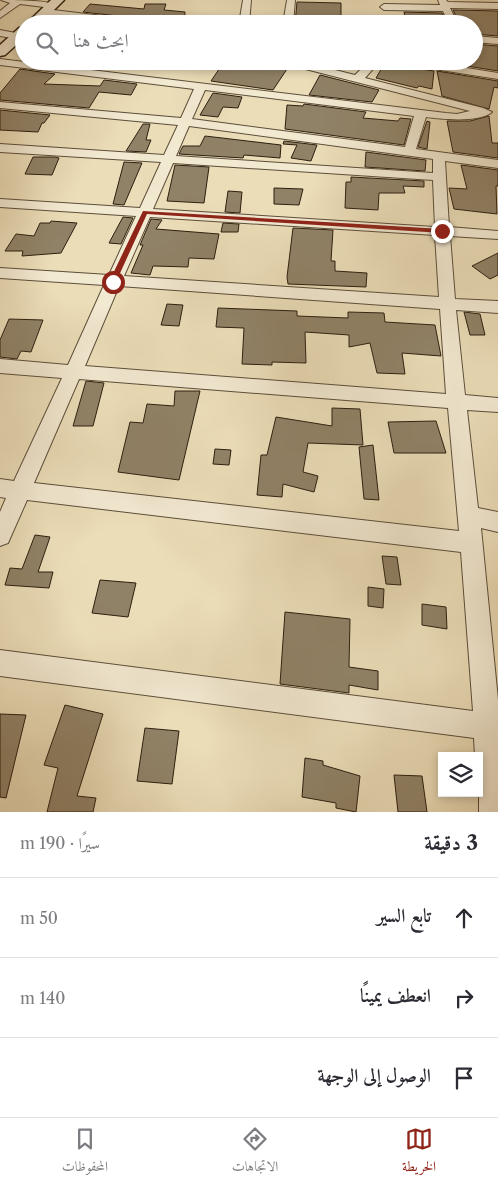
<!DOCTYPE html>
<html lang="ar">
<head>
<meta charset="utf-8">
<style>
	:root { --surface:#fff; --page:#f7f7f7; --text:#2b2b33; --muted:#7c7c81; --line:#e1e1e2; --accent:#8f2418 }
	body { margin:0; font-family:"Libre Caslon Text",Amiri,serif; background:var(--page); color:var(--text); direction:rtl }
	.controls { position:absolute; right:15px; bottom:15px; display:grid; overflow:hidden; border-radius:0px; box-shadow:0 2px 8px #0003 }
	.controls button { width:45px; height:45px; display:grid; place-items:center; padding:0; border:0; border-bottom:1px solid var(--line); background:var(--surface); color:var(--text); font:25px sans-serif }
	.stop { position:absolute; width:15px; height:15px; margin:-11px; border:4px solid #8f2418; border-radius:50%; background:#fff }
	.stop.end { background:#8f2418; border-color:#fff; box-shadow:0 1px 5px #0008 }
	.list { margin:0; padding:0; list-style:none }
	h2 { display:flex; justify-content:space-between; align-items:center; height:65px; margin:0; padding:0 20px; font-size:21px }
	h2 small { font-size:16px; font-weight:400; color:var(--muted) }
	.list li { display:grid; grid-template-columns:32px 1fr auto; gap:15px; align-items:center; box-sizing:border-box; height:80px; padding:0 20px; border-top:1px solid var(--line) }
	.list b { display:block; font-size:19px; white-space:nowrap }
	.list em { font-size:16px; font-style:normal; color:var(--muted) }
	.icon { flex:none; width:28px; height:28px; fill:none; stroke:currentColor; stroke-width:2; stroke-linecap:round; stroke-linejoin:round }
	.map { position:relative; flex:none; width:498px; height:812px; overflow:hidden; direction:ltr }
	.search { position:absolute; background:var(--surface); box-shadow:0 2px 8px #0003; left:15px; right:15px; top:15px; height:55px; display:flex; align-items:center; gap:12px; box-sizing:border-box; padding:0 18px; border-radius:28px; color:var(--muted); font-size:19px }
	.sheet { height:305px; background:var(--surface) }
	nav { display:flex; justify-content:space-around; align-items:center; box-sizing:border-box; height:70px; border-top:1px solid var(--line); background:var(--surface); font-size:14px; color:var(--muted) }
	nav a { display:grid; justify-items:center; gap:2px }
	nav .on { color:var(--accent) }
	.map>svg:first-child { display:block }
	.building { fill:#908267; stroke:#2d1f10 }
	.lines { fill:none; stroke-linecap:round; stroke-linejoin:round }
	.street-casing { stroke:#5c4e3a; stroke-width:2 }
	.secondary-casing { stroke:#2d1f10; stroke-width:3 }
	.street { fill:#f2e9d1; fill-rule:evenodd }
	.secondary { fill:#f2e9d1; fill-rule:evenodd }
	.route { fill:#8f2418 }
</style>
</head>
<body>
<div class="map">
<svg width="498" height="812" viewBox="0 0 498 812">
	<rect width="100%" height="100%" fill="#ebddb8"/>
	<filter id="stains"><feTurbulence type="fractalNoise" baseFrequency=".004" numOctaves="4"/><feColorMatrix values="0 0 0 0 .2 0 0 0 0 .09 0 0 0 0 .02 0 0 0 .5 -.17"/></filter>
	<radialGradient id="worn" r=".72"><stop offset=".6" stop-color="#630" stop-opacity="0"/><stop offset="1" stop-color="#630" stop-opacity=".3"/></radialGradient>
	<path class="building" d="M297 2 341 3V22L331 21V24H295Z
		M90 4 144 9 145 4H166L164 10 185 12 184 24H150L144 19 83 12Z
		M453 10 498 11V36L474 34V24H460Z
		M404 12 442 13 447 23 406 21Z
		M474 44 498 46V71L436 61H474Z
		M386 61H395L402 66 434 71 432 89 419 86 417 88 376 78Z
		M224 62 287 69 273 90 211 81Z
		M20 69 55 74 44 84 100 86 104 80 137 84 131 95 99 92 89 108 0 100V93Z
		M437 71 498 81V88L494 87 489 109 442 96Z
		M320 75 379 90 372 102 309 95Z
		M213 93 242 97 238 108 223 107 218 117 200 115Z
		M304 104 366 112 363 118 398 121 400 118 411 119 404 145 285 129 287 105 303 106Z
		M0 110 50 115 44 123H42L38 132 0 130Z
		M489 116 492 143H498V158L453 152 447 121H470Z
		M427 121 430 122 427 149 418 147Z
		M143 124H150L146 140H151L146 152 126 151Z
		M205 136 281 145 280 158 244 155 243 158 179 154 183 146H200Z
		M284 141 317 145 311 161 291 158 297 145 283 144Z
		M366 152 426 160 425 171 365 167Z
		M33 157H55L59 158 52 175 25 174Z
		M124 162 142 163 124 205 113 204Z
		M175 165 209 167 204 203 167 201Z
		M461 165 498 170V186H496L497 214 454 209 449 188 467 189Z
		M351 177 424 181V187L403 186 405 193H379L378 210 345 208 346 182H351Z
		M274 188 303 189 299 205 274 204Z
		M228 191 242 192 240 213 225 212Z
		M123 217 133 218 121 244 109 243Z
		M151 219 162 220 156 229 219 234 214 259 189 258 188 267 153 266 150 275 131 273 143 245H140Z
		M51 221 77 223 61 253 22 256 23 251H5L16 234 34 236 40 223H50Z
		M223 223 239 224 238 232H221Z
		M293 228 333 230 331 261H335V271L367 273 366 287 288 284 287 277Z
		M498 253V275L490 279 472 266Z
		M167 304 183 305 179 326 161 325Z
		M218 308 297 311V316L348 318V312L384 313 385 322 435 325 441 356 402 353 405 374 377 373 370 343 349 347V335L305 332 306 363 272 362V365L242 364 244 328 216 327Z
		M464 312 480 314 485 335H470Z
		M9 319 43 320 31 352 21 351 17 359 0 357V340Z
		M86 381 104 383 93 426H73Z
		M175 391H200L179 480 118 472 130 422 143 423 147 404 174 406Z
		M332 408 360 409 363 445 308 443 303 472 318 476 314 492 283 484 282 497 257 495 261 455H267L276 417 332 426Z
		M436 421 446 453H394L388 422Z
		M373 445 379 500 364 499 359 447Z
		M215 449 231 450 229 465 213 464Z
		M35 535 50 537 38 572H53L49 588 5 585 10 568 22 569Z
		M382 556 397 557 401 585 386 584Z
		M100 580 136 583 128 617 92 613Z
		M368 587 384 589 383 608 368 606Z
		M422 604 446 607 447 629 422 625Z
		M285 612 350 619 349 667 378 671V690L349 685V693L280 684Z
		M65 705 103 714 77 796 96 798 93 812H47L58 768 44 765Z
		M0 714 26 715 6 798 0 797Z
		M145 728 179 731 172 784 137 781Z
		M305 758 323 761V765L360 776 356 812 336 808V803L302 797Z
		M394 775 422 776 427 812H398Z"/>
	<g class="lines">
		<g class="street-casing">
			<path id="street" d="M1 0C14 0 46 0 56 5L52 8 20 4 0 18V11L10 3Z
				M243 0H251L249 24H239Z
				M287 0H295L293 24H283Z
				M438 0H446L448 2 498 3V9L450 8 458 24H449L443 11 384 10 380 7 384 4 440 5Z
				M45 9 144 21 148 24H119L42 14 41 12Z
				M0 30 21 34 23 36 18 39 0 36Z
				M474 36 498 38V44L474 42Z
				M0 59 446 113 457 114 470 111 282 63 281 61H299L355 75 369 61H380L365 78 483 108 492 112C480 123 441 119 426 117L416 149 498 160V168L445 161 449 227 498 231V239L450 236 455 299 498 301V313L456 310 465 395 498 398V412L467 410 478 508 498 512V532L481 528 498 700V812H479V756H475L474 738 0 676V650L473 711 461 552 27 500 8 543 0 546V512L6 498 0 497V479L14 481 62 378 0 373V359L68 365 104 285 0 278V268L109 275 136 216 0 207V199L140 208 161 162 0 152V144L164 155 178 125 0 108V102L181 118 194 89 0 65ZM205 90 414 116 405 147 192 119ZM189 126 433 159V173L176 156ZM173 163 433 180 435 227 153 209ZM150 217 435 235 439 297 124 276ZM119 286 440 309 446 394 85 366ZM79 379 448 408 459 531 34 483Z
				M397 61H423L498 73V79L402 64Z"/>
		</g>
		<g class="secondary-casing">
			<path id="secondary" d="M51 0H64L40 24H26Z
				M24 27V38L5 55 0 56V45L19 28Z"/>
		</g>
		<use href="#street" class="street"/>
		<use href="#secondary" class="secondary"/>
	</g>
	<path class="route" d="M143 211 442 229 445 231 442 233 147 214 116 282 110 284 109 282Z"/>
	<rect width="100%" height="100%" filter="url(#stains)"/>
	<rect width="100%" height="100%" fill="url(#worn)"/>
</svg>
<div class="controls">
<button><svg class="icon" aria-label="layers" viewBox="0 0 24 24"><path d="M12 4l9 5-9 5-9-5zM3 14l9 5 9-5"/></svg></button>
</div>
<div class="stop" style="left:113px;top:282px"></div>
<div class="stop end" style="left:442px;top:231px"></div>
<div class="search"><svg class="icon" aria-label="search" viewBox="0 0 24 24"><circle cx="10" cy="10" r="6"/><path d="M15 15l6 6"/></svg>ابحث هنا</div>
</div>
<section class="sheet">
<h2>3 دقيقة<small>سيرًا · 190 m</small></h2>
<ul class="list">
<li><svg class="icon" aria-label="ahead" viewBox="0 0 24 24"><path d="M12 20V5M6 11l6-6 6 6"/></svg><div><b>تابع السير</b></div><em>50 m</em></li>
<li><svg class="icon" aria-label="right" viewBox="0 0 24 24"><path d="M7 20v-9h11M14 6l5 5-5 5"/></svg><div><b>انعطف يمينًا</b></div><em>140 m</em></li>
<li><svg class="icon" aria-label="arrive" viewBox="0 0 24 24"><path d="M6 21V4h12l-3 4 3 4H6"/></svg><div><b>الوصول إلى الوجهة</b></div></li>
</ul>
</section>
<nav>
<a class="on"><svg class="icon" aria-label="map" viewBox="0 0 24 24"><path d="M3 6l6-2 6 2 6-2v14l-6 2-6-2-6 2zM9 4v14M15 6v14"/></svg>الخريطة</a>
<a><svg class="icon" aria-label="directions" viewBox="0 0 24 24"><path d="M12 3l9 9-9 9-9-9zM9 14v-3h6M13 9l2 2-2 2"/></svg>الاتجاهات</a>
<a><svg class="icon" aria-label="saved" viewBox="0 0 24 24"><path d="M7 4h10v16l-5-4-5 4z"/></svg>المحفوظات</a>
</nav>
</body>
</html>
